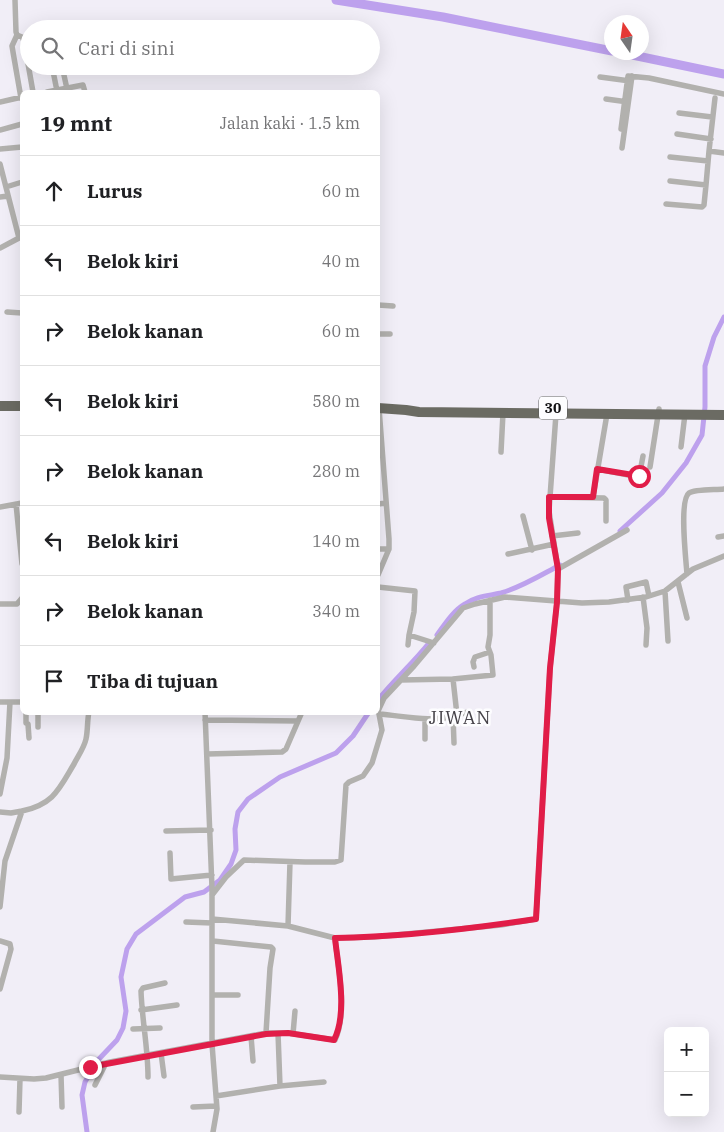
<!DOCTYPE html>
<html lang="id">
<head>
<meta charset="utf-8">
<style>
	:root { --surface:#fff; --page:#f6f6f6; --text:#202124; --muted:#757577; --line:#e0e0e0 }
	body { margin:0; font-family:"IBM Plex Serif",serif; background:var(--page); color:var(--text) }
	.controls { position:absolute; right:15px; bottom:15px; display:grid; overflow:hidden; border-radius:8px; box-shadow:0 5px 20px #0002 }
	.controls button { width:45px; height:45px; display:grid; place-items:center; padding:0; border:0; border-bottom:1px solid var(--line); background:var(--surface); color:var(--text); font:25px sans-serif }
	.compass { position:absolute; left:604px; top:15px; width:45px; height:45px; border-radius:50%; background:var(--surface); box-shadow:0 5px 20px #0002; rotate:347deg }
	.stop { position:absolute; width:15px; height:15px; margin:-11px; border:4px solid #e11d48; border-radius:50%; background:#fff }
	.stop.end { background:#e11d48; border-color:#fff; box-shadow:0 1px 5px #0008 }
	.list { margin:0; padding:0; list-style:none }
	h2 { display:flex; justify-content:space-between; align-items:center; height:65px; margin:0; padding:0 20px; font-size:21px }
	h2 small { font-size:16px; font-weight:400; color:var(--muted) }
	.list li { display:grid; grid-template-columns:32px 1fr auto; gap:15px; align-items:center; box-sizing:border-box; height:70px; padding:0 20px; border-top:1px solid var(--line) }
	.list b { display:block; font-size:19px; white-space:nowrap }
	.list em { font-size:16px; font-style:normal; color:var(--muted) }
	.icon { flex:none; width:28px; height:28px; fill:none; stroke:currentColor; stroke-width:2; stroke-linecap:round; stroke-linejoin:round }
	.map { position:relative; flex:none; width:724px; height:1132px; overflow:hidden }
	.search { position:absolute; background:var(--surface); box-shadow:0 5px 20px #0002; left:20px; top:20px; width:360px; height:55px; display:flex; align-items:center; gap:12px; box-sizing:border-box; padding:0 18px; border-radius:28px; color:var(--muted); font-size:19px }
	.panel { position:absolute; background:var(--surface); box-shadow:0 5px 20px #0002; left:20px; top:90px; width:360px; height:625px; border-radius:8px }
	.map>svg:first-child { display:block }
	.lines { fill:none; stroke-linecap:round; stroke-linejoin:round }
	.canal { stroke:#bda1ed; stroke-width:5 }
	.river { stroke:#bda1ed; stroke-width:9 }
	.street { stroke:#b2b1ae; stroke-width:5.5 }
	.highway { stroke:#6b6b63; stroke-width:10 }
	.route { stroke:#e11d48; stroke-width:6 }
	.labels { text-anchor:middle; stroke-width:5; stroke-linejoin:round; paint-order:stroke }
	.shield { fill:#fdfdff; stroke:#58585a; stroke-width:1 }
	.shield-label { font-size:14px; font-weight:bold; fill:#121114 }
	.quarter-label { font-size:18px; letter-spacing:1px; fill:#444148; stroke:#fdfdff }
</style>
</head>
<body>
<div class="map">
<svg width="724" height="1132" viewBox="0 0 724 1132">
	<rect width="100%" height="100%" fill="#f1eef7"/>
	<g class="lines">
		<path class="canal" d="M620 531 662 493 686 463 702 435 705 407V366L714 337 724 317
			M437 635C445 624 453 611 465 604 476 596 488 596 501 593 522 587 541 575 560 565
			M378 700C394 680 413 663 429 643
			M87 1132 82 1095 85 1082 98 1060 117 1040 123 1028 126 1011 121 977 127 949 136 934 185 897 204 892 220 880 231 864 236 850 235 829 238 812 248 799 280 777 336 753 353 736 369 712"/>
		<path class="river" d="M336 0 443 17 612 51
			M618 52 724 74"/>
		<path class="street" d="M15 0 16 32 17 35 22 37 24 41 33 92
			M17 35 12 46 13 52 21 98
			M52 66 57 91
			M62 66 67 89
			M600 77 630 81
			M47 92 83 85 85 92
			M606 99 628 102
			M0 102 22 97
			M679 113 712 117
			M621 129 628 76 649 78 724 94
			M0 130 22 124
			M677 134 711 139
			M622 148 632 76
			M0 149 22 147
			M709 151 715 98
			M670 157 708 161
			M0 164 19 238 22 237
			M670 181 706 185 709 151 724 153
			M6 187 22 182
			M0 197 8 196
			M666 204 702 207 704 205 706 185
			M0 248 19 238
			M378 305 393 306
			M7 312 22 313
			M378 334H390
			M681 447 685 414
			M501 452 503 413
			M650 467 659 409
			M597 469 639 477 643 456
			M549 497 604 498 606 500V521
			M593 497 607 414
			M16 504 22 564
			M378 504 386 503
			M0 507 22 503
			M523 516 532 550
			M552 536 578 533
			M718 537 724 536
			M378 549H389
			M508 554 554 544
			M558 569 627 530
			M687 574C686 560 679 500 689 493 695 489 716 490 724 489
			M378 575 389 549V539L379 408
			M678 582 687 618
			M378 587 415 591 414 612 409 635 434 643
			M665 591 668 641
			M643 597 647 628 646 645
			M628 600 626 587 646 582 649 596
			M0 604H17L22 598
			M408 645 409 635
			M474 667 473 662 475 657 490 652
			M453 679 457 715 468 712
			M401 680 453 679 493 675 491 655 488 647 490 635V600
			M0 702H22
			M26 712V723L28 724 29 738
			M38 712V727
			M205 712 212 888V1044L217 1109 213 1132
			M457 715C431 723 405 716 379 714L378 711 384 698 414 666 463 608 475 604 505 597 582 603 609 602 646 597 665 591 693 569 724 556
			M453 716 454 743
			M205 720 298 721
			M425 739V720
			M207 754 282 752 286 749 302 712
			M0 794 7 758 10 702
			M0 812 11 813 22 811
			M166 831 211 830
			M170 853 171 879 212 875
			M212 895 226 877 244 860 305 862H335L341 860 346 785 349 782 363 776 372 763 382 730 379 714
			M0 907 5 861 22 811C54 804 59 789 74 764 78 756 84 748 86 739 88 730 87 721 89 712
			M212 919 288 926 335 938 374 937 501 925 536 919 550 668 557 602 558 569 549 511 556 414
			M186 922 212 923
			M288 926 290 862
			M0 941 10 944 11 949 0 989
			M213 941 271 947 273 949 270 968 266 1033
			M212 995H238
			M141 1010 177 1005
			M133 1029 160 1028
			M278 1033 280 1086
			M293 1034 295 1011
			M251 1036 253 1061
			M161 1053 164 1076
			M61 1075 62 1107
			M0 1077 34 1079 46 1078 110 1062 266 1033H288L335 1040C348 1012 338 968 335 938
			M148 1077C148 1048 142 1020 141 991L143 988 165 983
			M95 1085 106 1063
			M216 1096 280 1086 324 1082
			M193 1107 216 1106
			M19 1112 20 1079"/>
		<path class="highway" d="M0 406H22
			M378 408 406 410 419 412 724 415"/>
	</g>
	<g class="lines">
		<path class="route" d="M90 1067 266 1034 288 1033 334 1040C348 1013 338 967 335 938 402 937 470 929 536 919L550 668 557 602 558 569 549 518V497H593L597 469 639 476"/>
	</g>
	<g class="labels">
		<rect class="shield" x="539" y="396.5" width="28" height="23" rx="4"/>
		<g class="shield-label">
			<text x="553" y="413">30</text>
		</g>
		<g class="quarter-label">
			<text x="460" y="724">JIWAN</text>
		</g>
	</g>
</svg>
<div class="controls">
<button>+</button>
<button>−</button>
</div>
<svg class="compass" viewBox="-18 -18 36 36"><path d="M0-13l5 13h-10z" fill="#e53935"/><path d="M0 13l5-13h-10z" fill="#757577"/></svg>
<div class="stop" style="left:639px;top:476px"></div>
<div class="stop end" style="left:90px;top:1067px"></div>
<div class="search"><svg class="icon" aria-label="search" viewBox="0 0 24 24"><circle cx="10" cy="10" r="6"/><path d="M15 15l6 6"/></svg>Cari di sini</div>
<section class="panel">
<h2>19 mnt<small>Jalan kaki · 1.5 km</small></h2>
<ul class="list">
<li><svg class="icon" aria-label="ahead" viewBox="0 0 24 24"><path d="M12 20V5M6 11l6-6 6 6"/></svg><div><b>Lurus</b></div><em>60 m</em></li>
<li><svg class="icon" aria-label="left" viewBox="0 0 24 24"><path d="M17 20v-9H6M10 6l-5 5 5 5"/></svg><div><b>Belok kiri</b></div><em>40 m</em></li>
<li><svg class="icon" aria-label="right" viewBox="0 0 24 24"><path d="M7 20v-9h11M14 6l5 5-5 5"/></svg><div><b>Belok kanan</b></div><em>60 m</em></li>
<li><svg class="icon" aria-label="left" viewBox="0 0 24 24"><path d="M17 20v-9H6M10 6l-5 5 5 5"/></svg><div><b>Belok kiri</b></div><em>580 m</em></li>
<li><svg class="icon" aria-label="right" viewBox="0 0 24 24"><path d="M7 20v-9h11M14 6l5 5-5 5"/></svg><div><b>Belok kanan</b></div><em>280 m</em></li>
<li><svg class="icon" aria-label="left" viewBox="0 0 24 24"><path d="M17 20v-9H6M10 6l-5 5 5 5"/></svg><div><b>Belok kiri</b></div><em>140 m</em></li>
<li><svg class="icon" aria-label="right" viewBox="0 0 24 24"><path d="M7 20v-9h11M14 6l5 5-5 5"/></svg><div><b>Belok kanan</b></div><em>340 m</em></li>
<li><svg class="icon" aria-label="arrive" viewBox="0 0 24 24"><path d="M6 21V4h12l-3 4 3 4H6"/></svg><div><b>Tiba di tujuan</b></div></li>
</ul>
</section>
</div>
</body>
</html>
